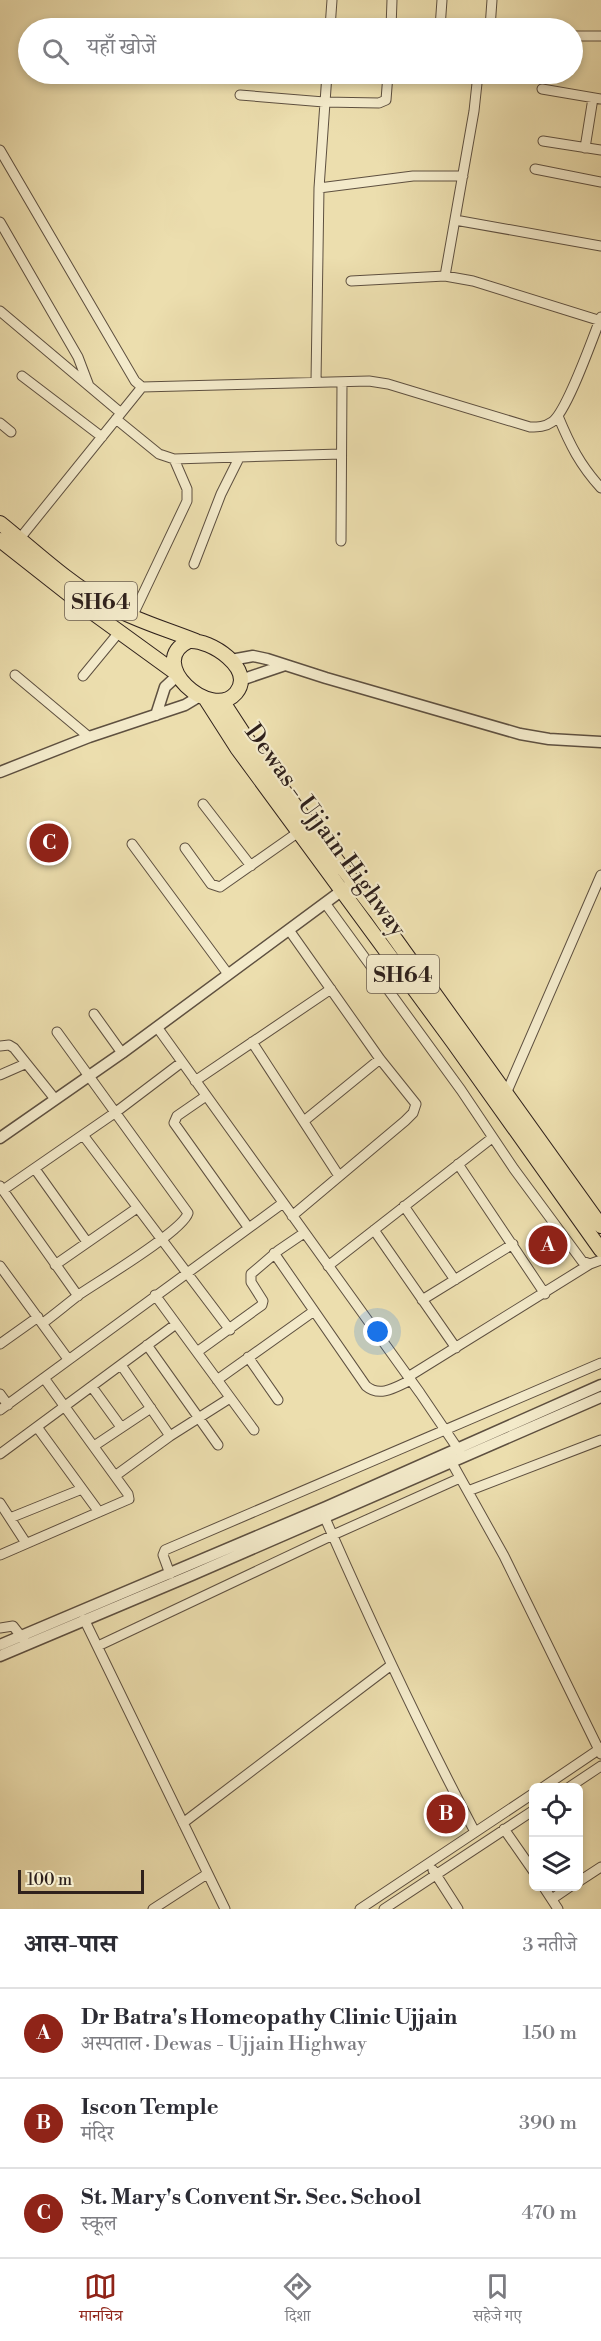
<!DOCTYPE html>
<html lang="hi">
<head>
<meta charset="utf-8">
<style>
	:root { --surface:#fff; --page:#f2f2f3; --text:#2b2b33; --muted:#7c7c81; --line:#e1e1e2; --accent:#8f2418 }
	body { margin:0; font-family:"Libre Bodoni","Noto Serif Devanagari",serif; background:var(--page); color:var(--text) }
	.controls { position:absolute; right:18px; bottom:18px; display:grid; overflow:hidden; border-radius:9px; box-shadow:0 3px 9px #0003 }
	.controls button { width:54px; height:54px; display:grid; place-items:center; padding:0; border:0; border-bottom:2px solid var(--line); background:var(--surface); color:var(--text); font:30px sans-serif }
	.scale { position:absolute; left:18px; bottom:15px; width:126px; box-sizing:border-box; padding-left:6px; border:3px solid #2f211c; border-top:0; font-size:16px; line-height:21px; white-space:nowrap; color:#2f211c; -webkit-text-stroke:4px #f3eaca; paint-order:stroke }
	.you { position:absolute; left:378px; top:1332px; width:21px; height:21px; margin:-15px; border:4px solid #fff; border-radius:50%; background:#1a73e8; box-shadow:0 0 0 9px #1a73e833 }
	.badge { display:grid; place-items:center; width:39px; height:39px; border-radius:50%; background:var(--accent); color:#fff; font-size:20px; font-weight:700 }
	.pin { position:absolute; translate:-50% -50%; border:3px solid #fff; box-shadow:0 2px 6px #0006 }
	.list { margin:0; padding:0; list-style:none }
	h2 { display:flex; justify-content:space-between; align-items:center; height:78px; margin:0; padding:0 24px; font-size:26px }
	h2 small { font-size:20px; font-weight:400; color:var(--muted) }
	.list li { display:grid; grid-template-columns:39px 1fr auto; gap:18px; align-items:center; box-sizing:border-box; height:90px; padding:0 24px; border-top:2px solid var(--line) }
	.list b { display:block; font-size:22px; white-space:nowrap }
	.list p { margin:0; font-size:20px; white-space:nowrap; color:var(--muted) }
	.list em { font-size:20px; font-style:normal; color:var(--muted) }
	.icon { flex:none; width:33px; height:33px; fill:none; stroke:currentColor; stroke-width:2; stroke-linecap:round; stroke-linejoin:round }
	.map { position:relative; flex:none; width:601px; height:1909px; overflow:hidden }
	.search { position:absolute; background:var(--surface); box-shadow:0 3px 9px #0003; left:18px; right:18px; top:18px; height:66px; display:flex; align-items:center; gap:15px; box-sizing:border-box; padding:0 21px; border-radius:33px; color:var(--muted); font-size:22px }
	.sheet { height:348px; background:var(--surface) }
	nav { display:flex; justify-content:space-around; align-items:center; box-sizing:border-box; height:84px; border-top:2px solid var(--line); background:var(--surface); font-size:16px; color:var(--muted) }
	nav a { display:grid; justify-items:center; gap:3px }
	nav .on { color:var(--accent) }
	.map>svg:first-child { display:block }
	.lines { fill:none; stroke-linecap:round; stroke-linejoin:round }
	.minor-casing { stroke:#5e5040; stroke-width:11 }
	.tertiary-casing { stroke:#5e5040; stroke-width:13 }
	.primary-casing { stroke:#2f211c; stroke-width:16 }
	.minor { stroke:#f3eaca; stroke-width:9 }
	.tertiary { stroke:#f3eaca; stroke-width:10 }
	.primary { stroke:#ecdeae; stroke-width:14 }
	.labels { text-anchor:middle; stroke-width:4.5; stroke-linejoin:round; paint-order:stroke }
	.shield { fill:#f3eaca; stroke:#6a5d50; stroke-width:1.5 }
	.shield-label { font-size:22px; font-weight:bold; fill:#2f211c }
	.street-label { font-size:24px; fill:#2f211c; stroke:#f3eaca }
</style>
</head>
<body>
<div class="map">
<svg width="601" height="1909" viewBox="0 0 601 1909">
	<rect width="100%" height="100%" fill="#ecdeae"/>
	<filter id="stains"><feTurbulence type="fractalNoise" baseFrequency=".00333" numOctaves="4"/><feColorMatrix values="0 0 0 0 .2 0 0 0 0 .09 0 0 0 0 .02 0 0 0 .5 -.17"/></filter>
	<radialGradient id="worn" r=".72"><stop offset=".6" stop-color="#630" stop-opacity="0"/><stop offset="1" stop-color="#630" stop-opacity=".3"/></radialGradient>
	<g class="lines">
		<g class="minor-casing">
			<path id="minor" d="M330 28 332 0
				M391 28 392 0
				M440 28 442 0
				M490 28 492 0
				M572 36H601
				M542 89 601 99
				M240 95 324 102 379 103 386 100 388 74
				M543 141 601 150
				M585 148 593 98
				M0 150 135 381 142 387 369 381 388 384 530 427C538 427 545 427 552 422 567 412 593 337 601 317
				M535 169 601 182
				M319 188 413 176H463
				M455 220 601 246
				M0 222 78 357 89 386
				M445 276 474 111 478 74
				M351 281 445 276 473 281 601 321
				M0 311 121 413
				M22 376 102 437
				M316 382 319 188 327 74
				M558 416C570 445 580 465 601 488
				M116 419 159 454 174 459 341 454
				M0 423 11 432
				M341 541 342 383
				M17 542 142 387
				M194 564 221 494 239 458
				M132 617 187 501V489L174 459
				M15 675 89 737
				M83 676 120 631
				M203 804 251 866
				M132 844 228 974
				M185 848 211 884 220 887 300 831
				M325 903 461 1090 514 1169 582 1261 590 1264 601 1260
				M289 930 380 1059 416 1104 413 1113 405 1121 292 1216
				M94 1014 122 1053
				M157 1027 420 1393 460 1452
				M252 1042 339 1176
				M0 1046 9 1045 14 1048 55 1099
				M0 1075 25 1064
				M195 1081 331 989
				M206 1096 177 1116 174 1123 248 1227
				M505 1096 601 875
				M304 1121 380 1059
				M83 1135 230 1330
				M458 1164 545 1294
				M35 1169 87 1242
				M0 1186 78 1296
				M3 1190 116 1112 182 1062
				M404 1206 455 1280
				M374 1230 456 1348
				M274 1253 366 1386C380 1398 396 1387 411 1380
				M55 1265 137 1208
				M0 1266 68 1359
				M328 1266 492 1138
				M155 1295 254 1430
				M422 1300 513 1244
				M43 1323C55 1314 67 1304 80 1294 99 1281 183 1231 188 1213L57 1032
				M0 1344 38 1317
				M147 1345 218 1445
				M197 1352 262 1305 263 1301 251 1282V1274L279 1250 304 1233
				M248 1357 278 1400
				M121 1365 170 1436
				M408 1377 590 1264
				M217 1380 314 1311
				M92 1387 121 1427
				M0 1394 8 1405
				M0 1410 283 1203
				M37 1427 99 1512
				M94 1446 151 1408
				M0 1454 176 1324
				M452 1463 504 1556 601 1754
				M115 1476 170 1436 230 1398
				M468 1491 601 1440
				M0 1503 26 1543
				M10 1518 82 1489
				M325 1518C372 1625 420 1728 475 1832
				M0 1555 129 1499 128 1494 44 1378
				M170 1574 163 1555 165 1550 601 1363
				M84 1619 225 1909
				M0 1628 13 1626 24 1640
				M98 1646 333 1535 460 1478
				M542 1788 601 1748
				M568 1788 601 1766
				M183 1823 390 1666
				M504 1829 534 1872
				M433 1870 458 1909
				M578 1882 601 1867
				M543 1886 558 1909
				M552 1899 571 1886
				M153 1909 207 1874
				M360 1909 534 1793
				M384 1909 534 1810"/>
		</g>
		<g class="tertiary-casing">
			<path id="tertiary" d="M231 660 253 656 267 659 326 678 520 734 549 739 601 742
				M241 680 285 665
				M156 715 165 687 178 675
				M0 772 89 737 185 705 200 696
				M0 1138 122 1053 348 886
				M0 1645 326 1507 601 1385
				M0 1656 192 1575 601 1397"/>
		</g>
		<g class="primary-casing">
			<path id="primary" d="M0 523C35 551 67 582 106 604 134 620 166 629 196 641
				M0 540 85 607 176 673
				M189 641C210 639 256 669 236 693 211 722 144 662 189 641Z
				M205 698 237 748 453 1042 601 1250
				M223 702 262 762 376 912 601 1226"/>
		</g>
		<use href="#minor" class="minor"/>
		<use href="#tertiary" class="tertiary"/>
		<use href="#primary" class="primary"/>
	</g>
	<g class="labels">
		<g class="shield">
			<rect x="65" y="582" width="72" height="38" rx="4.5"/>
			<rect x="367" y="955" width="72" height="38" rx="4.5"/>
		</g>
		<g class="shield-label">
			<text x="101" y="609">SH64</text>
			<text x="403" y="982">SH64</text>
		</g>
		<g class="street-label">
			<text transform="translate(326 830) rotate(54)" y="8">Dewas - Ujjain Highway</text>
		</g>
	</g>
	<rect width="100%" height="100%" filter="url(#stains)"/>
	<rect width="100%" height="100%" fill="url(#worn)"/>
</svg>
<div class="controls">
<button><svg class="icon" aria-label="locate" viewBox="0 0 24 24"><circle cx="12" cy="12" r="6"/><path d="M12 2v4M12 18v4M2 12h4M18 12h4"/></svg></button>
<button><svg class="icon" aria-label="layers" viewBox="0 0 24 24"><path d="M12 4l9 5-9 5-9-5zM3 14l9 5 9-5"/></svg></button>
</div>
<div class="scale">100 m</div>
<div class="you"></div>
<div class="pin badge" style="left:548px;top:1245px">A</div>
<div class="pin badge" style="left:446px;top:1814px">B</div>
<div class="pin badge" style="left:49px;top:843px">C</div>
<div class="search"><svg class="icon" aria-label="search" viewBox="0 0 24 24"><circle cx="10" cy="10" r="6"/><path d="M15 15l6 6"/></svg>यहाँ खोजें</div>
</div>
<section class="sheet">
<h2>आस-पास<small>3 नतीजे</small></h2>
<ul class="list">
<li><span class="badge">A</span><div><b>Dr Batra's Homeopathy Clinic Ujjain</b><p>अस्पताल · Dewas - Ujjain Highway</p></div><em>150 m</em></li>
<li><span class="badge">B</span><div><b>Iscon Temple</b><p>मंदिर</p></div><em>390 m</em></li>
<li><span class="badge">C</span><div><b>St. Mary's Convent Sr. Sec. School</b><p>स्कूल</p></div><em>470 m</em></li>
</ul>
</section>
<nav>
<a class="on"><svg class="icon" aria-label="map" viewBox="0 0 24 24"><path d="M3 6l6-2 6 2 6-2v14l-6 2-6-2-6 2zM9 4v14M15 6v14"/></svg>मानचित्र</a>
<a><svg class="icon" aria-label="directions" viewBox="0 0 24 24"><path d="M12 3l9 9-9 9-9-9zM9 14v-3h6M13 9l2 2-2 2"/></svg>दिशा</a>
<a><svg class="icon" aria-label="saved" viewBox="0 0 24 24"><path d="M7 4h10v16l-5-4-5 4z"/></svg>सहेजे गए</a>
</nav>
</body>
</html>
